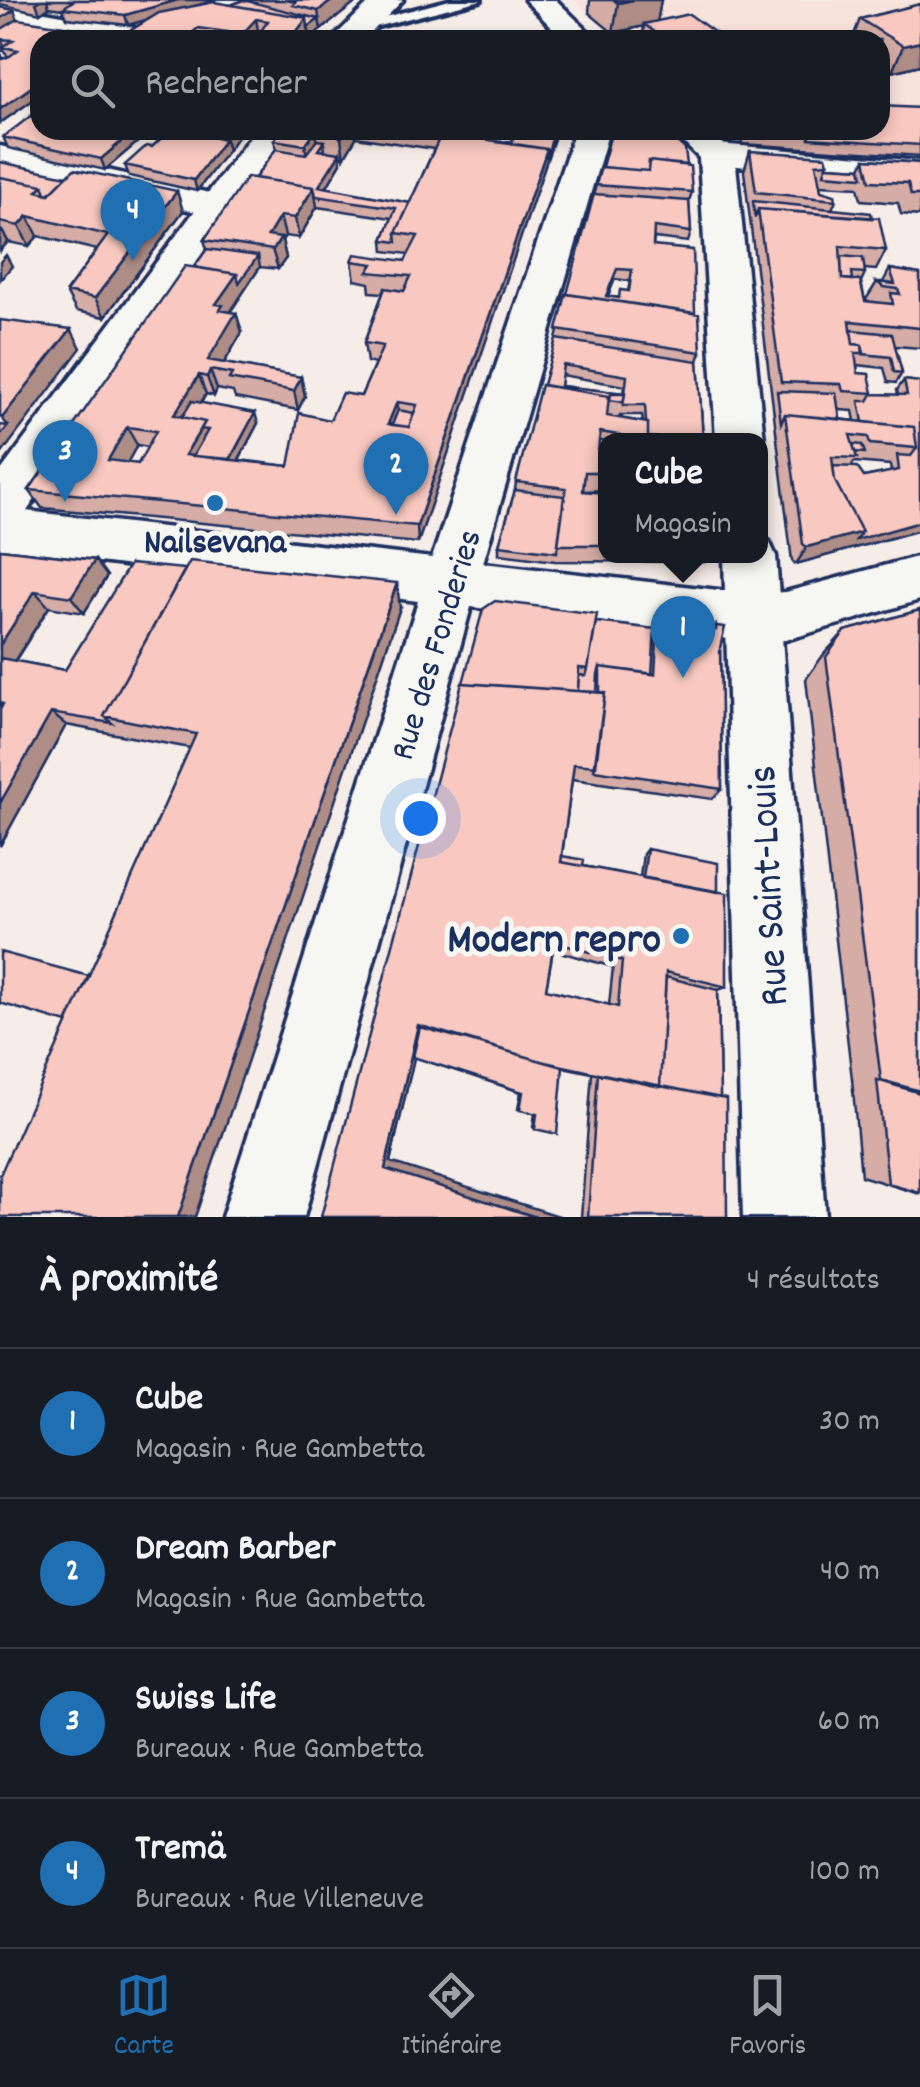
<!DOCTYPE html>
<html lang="fr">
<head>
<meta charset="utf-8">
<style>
	:root { --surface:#171b24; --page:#20242c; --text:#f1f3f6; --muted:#9ea1a6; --line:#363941; --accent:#1f6fb2 }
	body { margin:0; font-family:Dekko,sans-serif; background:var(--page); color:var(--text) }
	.you { position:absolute; left:420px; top:818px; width:35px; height:35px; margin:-25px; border:8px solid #fff; border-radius:50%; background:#1a73e8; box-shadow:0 0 0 15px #1a73e833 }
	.badge { display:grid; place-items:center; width:65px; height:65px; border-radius:50%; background:var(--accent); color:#fff; font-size:32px; font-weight:700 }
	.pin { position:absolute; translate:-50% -82px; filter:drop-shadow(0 2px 5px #0008) }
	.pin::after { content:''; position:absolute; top:52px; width:35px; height:30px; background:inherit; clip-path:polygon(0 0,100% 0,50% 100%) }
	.popup { position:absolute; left:598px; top:433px; width:170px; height:130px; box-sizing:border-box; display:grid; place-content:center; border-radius:20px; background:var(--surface); filter:drop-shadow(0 2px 8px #0005); font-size:32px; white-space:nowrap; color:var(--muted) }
	.popup b { font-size:38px; color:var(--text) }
	.popup::after { content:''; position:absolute; left:50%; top:100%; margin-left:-20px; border:20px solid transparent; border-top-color:var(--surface) }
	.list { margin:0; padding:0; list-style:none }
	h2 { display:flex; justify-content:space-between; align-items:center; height:130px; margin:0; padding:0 40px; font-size:42px }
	h2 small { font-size:32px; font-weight:400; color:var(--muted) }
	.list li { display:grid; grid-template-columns:65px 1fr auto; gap:30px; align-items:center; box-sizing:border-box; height:150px; padding:0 40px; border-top:2px solid var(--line) }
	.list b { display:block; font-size:38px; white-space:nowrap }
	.list p { margin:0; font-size:32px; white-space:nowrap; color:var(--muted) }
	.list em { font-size:32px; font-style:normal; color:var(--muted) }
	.icon { flex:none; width:55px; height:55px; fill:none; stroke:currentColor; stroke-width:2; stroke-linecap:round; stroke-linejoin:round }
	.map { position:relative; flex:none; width:920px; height:1217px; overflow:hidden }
	.search { position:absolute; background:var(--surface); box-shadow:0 5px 15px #0003; left:30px; right:30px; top:30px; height:110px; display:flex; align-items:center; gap:25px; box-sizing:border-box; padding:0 35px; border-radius:30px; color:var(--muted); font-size:38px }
	.sheet { height:730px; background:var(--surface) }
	nav { display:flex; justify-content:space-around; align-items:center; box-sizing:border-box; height:140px; border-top:2px solid var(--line); background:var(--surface); font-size:28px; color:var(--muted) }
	nav a { display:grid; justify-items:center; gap:5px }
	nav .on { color:var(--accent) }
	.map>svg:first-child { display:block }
	.built { fill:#f8e2dc }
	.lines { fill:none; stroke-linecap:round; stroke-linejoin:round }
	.lane-casing { stroke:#1b2f5e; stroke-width:8 }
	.street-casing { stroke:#1b2f5e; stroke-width:7 }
	.secondary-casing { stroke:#1b2f5e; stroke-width:7 }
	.lane { fill:#f6f6f2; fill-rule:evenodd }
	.street { fill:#f6f6f2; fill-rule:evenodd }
	.secondary { fill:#f6f6f2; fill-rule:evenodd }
	.wall { fill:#d6ada6; stroke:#1b2f5e; stroke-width:2.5; fill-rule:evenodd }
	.shaded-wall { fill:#ae8d87; stroke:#1b2f5e; stroke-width:2.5 }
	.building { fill:#f9c9c1; stroke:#1b2f5e; stroke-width:2.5; fill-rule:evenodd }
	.poi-dot { fill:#1f6fb2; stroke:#f6f6f2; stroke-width:4 }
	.labels { text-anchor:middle; stroke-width:10; stroke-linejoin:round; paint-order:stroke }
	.poi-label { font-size:35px; font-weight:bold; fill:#1b2f5e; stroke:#f6f6f2 }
	.street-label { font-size:35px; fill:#1b2f5e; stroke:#f6f6f2 }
	.near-street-label { font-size:42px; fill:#1b2f5e; stroke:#f6f6f2 }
	.near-poi-label { font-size:42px; font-weight:bold; fill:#1b2f5e; stroke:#f6f6f2; text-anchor:end }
</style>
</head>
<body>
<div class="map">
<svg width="920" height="1217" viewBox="0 0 920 1217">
	<rect width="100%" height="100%" fill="#f7ede8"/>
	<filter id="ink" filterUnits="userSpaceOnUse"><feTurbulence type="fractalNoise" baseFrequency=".01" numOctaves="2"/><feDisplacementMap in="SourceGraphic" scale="20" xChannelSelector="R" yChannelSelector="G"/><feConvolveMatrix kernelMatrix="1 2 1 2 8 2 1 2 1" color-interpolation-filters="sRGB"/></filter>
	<g filter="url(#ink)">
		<path class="built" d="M573 0H920V119L880 117V40H622Z"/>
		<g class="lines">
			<g class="lane-casing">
				<path id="lane" d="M450 0H481L363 30 354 25Z"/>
			</g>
			<g class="street-casing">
				<path id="street" d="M216 0H259L255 6 148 40H106L0 22V4L142 29 146 23Z
					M575 130H609L483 563 753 594 786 592 920 556V600L786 640 753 642 471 607 304 1217H222L418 601 0 550V508L432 558Z
					M717 144 920 161V183L704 163 699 155 704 147Z
					M0 146 232 198 238 206 232 214 219 217 0 168Z"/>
			</g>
			<g class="secondary-casing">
				<path id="secondary" d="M372 0H403L364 40H331Z
					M525 0H556L597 40H564Z
					M255 130H290L18 524 0 530V472Z
					M671 130H709L735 155 764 440 760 446V440H716L699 158Z
					M760 538 769 541 776 556 825 1217H743L724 556H760Z"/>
			</g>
			<use href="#lane" class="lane"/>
			<use href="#street" class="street"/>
			<use href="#secondary" class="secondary"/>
		</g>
		<path class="wall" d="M0 0H216L201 4 231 5 243 0H359L308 40H124L123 35 149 19 128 25 67 18 63 9 49 7 40 13 0 4Z
			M590 0H661L657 21 725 40H642L644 26 613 33 589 13Z
			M920 4V65L892 72 880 64V40H852L860 19Z
			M0 7 14 10 40 95 0 123ZM4 50 8 57 3 59 0 52Z
			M920 108V156L742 144 740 130H880Z
			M40 130H242L197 191 129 176 125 165 152 147 163 137 147 134 105 170 8 148 3 137Z
			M281 130H492V139L418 543 42 508 29 490 207 249 204 240 255 178 276 149 274 140ZM356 137 434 149 410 203 326 188 341 163 340 155 344 158ZM317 207 392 218 383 240 384 251 409 254 405 261H352L355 280 369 283 370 292 383 293 364 343 367 362 375 364 361 396 330 420 289 466 239 460 258 423 201 403 206 394 214 396 217 389 233 392 235 398 298 410 305 396 301 377 224 363 242 332 236 313 230 312 260 267 278 269 286 258 282 240 285 236 299 238ZM137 445 148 447 138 464 127 463Z
			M750 151 828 163 826 166 861 168 865 159 920 163V216L901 214 898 203 861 200 858 187 820 185 821 191 836 200 832 209 886 250 876 270 864 269 865 273 861 282 865 301 877 282H883L890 269 920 274V348L895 346 902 373 896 383 888 382 884 368 857 365 858 373 872 394 898 395 897 390 904 380 920 382V530L796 564 792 561 744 171ZM839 410 853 411 855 421 840 419ZM854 462 890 465 891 472 864 477 851 467Z
			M0 162 183 211 105 317 76 311 66 292 97 250 38 236 29 246 8 242 0 251Z
			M687 165 692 192 689 201 691 232 688 242 654 238 653 246 695 313 701 352 698 361 703 440H606V490L583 491 606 493V556H708L705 562 555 561 499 554V545L515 490 516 482 556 339 596 185ZM615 279 630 281 628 291 619 298 608 296ZM561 375 625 386 624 393 560 386ZM620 415H642L643 422 619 418Z
			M0 549 95 560 107 576 84 613 49 607 15 661 65 670 400 608 89 976 190 748 66 725 0 846Z
			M920 610V1194L861 1176 852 1079 806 679 824 654 845 631Z
			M596 622 655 629 658 622 714 630 716 626 720 648 722 789 712 799 572 779 562 856 583 866 640 877 643 854 647 849 718 892 727 987 718 990 720 1098 727 1217H581L592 1073 563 1067 535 1129 533 1127 535 1113 518 1109 521 1092 414 1057 390 1162 321 1217ZM553 950 613 967 609 1005 546 989Z"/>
		<path class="shaded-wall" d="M40 0H47L49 7 40 13 36 3Z
			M178 0H216L128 25 125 15Z
			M333 0H359L321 30 318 11Z
			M633 0H661L657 23 644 24V26L613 33 618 3Z
			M14 10 22 29 1 39 5 47H3L4 50 0 52 4 60 0 63V19Z
			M307 18 310 37 308 40H290Z
			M256 19 259 36H257L258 40H243L242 34Z
			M319 19 321 30 310 37 308 27Z
			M103 32 106 40H93Z
			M920 42V65L892 72 903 46Z
			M40 81V95L0 123V109Z
			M135 130H145L147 134 105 170 101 159Z
			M223 130H242L228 150Z
			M346 130H355L356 138 344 158 341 138Z
			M487 130H492V139L487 149 483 139Z
			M555 130H557L418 543 417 526 547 149Z
			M315 131 318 149 324 141 325 151 308 164 305 145Z
			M225 139 228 150 197 191 194 180Z
			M340 153 341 163 321 197 319 186Z
			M314 187 317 207 299 238 295 218Z
			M177 191 183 211 105 317 95 298Z
			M28 216 38 236 29 246 19 226Z
			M280 216 285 236 282 240 286 258 278 269 268 236Z
			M2 231 8 241 0 251V233Z
			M6 255 12 266 0 280V262Z
			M258 256 260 267 227 317 236 313 242 332 219 372 208 360 216 304 237 274Z
			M71 329 81 348 0 456V436L8 426 2 418Z
			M210 370 217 389 214 396 207 377Z
			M199 375 206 394 187 426 174 415Z
			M301 377 305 396 298 410 294 391Z
			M397 402 399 420 394 433 388 424Z
			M255 413 258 423 230 476 227 466Z
			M205 422 212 440 198 464 185 455Z
			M127 427 137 445 119 478 108 460Z
			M920 522V530L796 564 807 547 862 532Z
			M95 560 107 576 84 613 71 597Z
			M397 583 400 608 195 1217H178Z
			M35 591 49 607 8 671 0 664V645Z
			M51 713 66 725 0 846V803Z
			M418 1025 421 1028 390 1162 562 1217H536L385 1169Z"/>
		<path class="building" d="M67 0H178L125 15 63 8 73 1Z
			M243 0 319 19 308 27 307 18 231 5Z
			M287 0H333L318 11 293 5 295 2Z
			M613 0H633L618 3Z
			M214 2 307 18 290 40 257 36 268 21 256 19 242 34 198 28 191 34 243 40 165 39 145 40 123 35 159 13Z
			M920 4V42L903 46 860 19Z
			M0 7 14 10 0 19Z
			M689 14 725 40H665L644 24Z
			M18 19 103 32 93 40H40V81L0 109V60L10 56 18 50 3 47 13 40 0 39V30Z
			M880 106 920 108V145L809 138 812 130H880Z
			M40 109V130H135L101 159 3 137Z
			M170 130 225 139 194 180 125 165 146 146 152 147Z
			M281 130H346L341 138 335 133 315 131 305 145 274 140Z
			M443 130H487L483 139 547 149 417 526 29 490 185 266 237 274 216 304 223 305 220 310 236 313 208 360 301 377 294 391 229 379 232 374 210 370 207 377 199 375 174 415 205 422 185 455 289 466 299 413 330 420 342 393 361 396 383 346 364 343 385 288 404 291 411 276 368 272 373 264 352 261 355 254 405 261 418 236 396 233ZM397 402 417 405 409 427 388 424ZM127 427 156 431 138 464 108 460Z
			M516 130H555L546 158 547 149 496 142 512 141Z
			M612 130H664L685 149 687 165 649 161 648 171 602 167Z
			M317 140 324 141 318 150 340 153 319 186 410 203 396 233 397 242 383 240 396 208 316 196 314 187 255 178 276 149 306 154Z
			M750 151 826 156 828 163 816 164 821 191 835 195 836 200 756 192Z
			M865 159 920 163V195H911L908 183 870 181Z
			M649 161 690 166 692 192 596 185 601 167 648 171Z
			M0 162 67 176 49 194 46 193 43 185 0 177Z
			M826 166 861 168 863 177 824 174Z
			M74 169 177 191 95 298 66 292 108 235 28 216 19 226 0 222V177L43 185 37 191 49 194Z
			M247 177 314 187 295 218 280 216 268 236 281 238 273 250 204 240Z
			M594 194 689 201 691 232 654 227 653 246 693 250 695 313 567 294ZM617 269 632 270 629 291 620 290 619 298 606 296Z
			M753 201 871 213 872 218 758 209 755 218Z
			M758 209 879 218 886 250 840 246 842 279 860 280 865 301 893 304 891 293 900 294 898 289 883 287 877 282 895 284 890 269 920 274V328L850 321 853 344 862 345 864 353H855L858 373 869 374 873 393 843 391 841 384 781 382Z
			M207 249 258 256 239 283 237 274 194 267Z
			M841 256 863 258 865 273 852 272 853 280 842 279Z
			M566 294 699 314 701 352 557 330Z
			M0 320 71 329 2 418 0 417Z
			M851 330 892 334 902 373 894 372 891 357 863 354 862 345 853 344Z
			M556 339 698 361 703 440H675L648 437V423L646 422 645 405H623L625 394H611L609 402V396L543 385ZM563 365 627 376 625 393 560 386Z
			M904 380 920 382V522L856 540 862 532 835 481 833 466 857 467 864 477 899 470 897 455 911 456 917 448 914 427 863 422 859 401H868L872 394 907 395Z
			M541 385 609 396 607 416 648 423V437L675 440H648L600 432 598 453 606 455V472H585L583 491 606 493V545H558L566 488 516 482Z
			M777 391 836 393 840 419 785 414 781 423Z
			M611 394H625L623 402 610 400Z
			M192 401 255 413 230 459 193 456 208 430 201 429 205 422 182 417Z
			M398 410 414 413 409 427 392 425Z
			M785 414 914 427 917 448 870 444 868 437 850 435 857 458 832 457 835 481 862 532 807 547 803 544Z
			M0 425 8 426 0 436Z
			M599 440 606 442V455L598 453Z
			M853 444 862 445 865 453 855 452Z
			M515 490 564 496 557 552 499 545Z
			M0 549 95 560 71 597 35 591 0 645Z
			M190 561 397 583 178 1217H0V1175L196 734 104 716Z
			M130 564 185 569 104 716 112 723 51 713 0 803V710L3 704H0V658L65 670Z
			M495 601 597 614 588 669 579 668 578 691 463 683 483 609Z
			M920 610V1091L881 1080 826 657 845 631Z
			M596 622 655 629 652 674 600 667 598 674 597 692 578 691 579 675 586 676 588 669Z
			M658 622 716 630V626L725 627 720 648 722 789 594 770 605 693 600 692V667L655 674Z
			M462 683 605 693 596 766 574 764 561 862 727 893V987L666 972 660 1087 545 1062 418 1025 385 1169 536 1217H321ZM554 942 622 961 618 1007 546 989Z
			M647 849 718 863V892L643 878Z
			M562 856 584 860 583 866 561 862Z
			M0 952 89 976 67 1023 0 1003Z
			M666 977 718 990 720 1098 660 1086Z
			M420 1027 563 1067 557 1134 535 1129 537 1114 520 1110 523 1092 413 1057Z
			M598 1073 726 1099 727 1217H588Z
			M877 1080 920 1093V1193L888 1184Z"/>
	</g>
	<g class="poi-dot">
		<circle cx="215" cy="503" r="10"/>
		<circle cx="681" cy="936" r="10"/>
	</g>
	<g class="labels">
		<g class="poi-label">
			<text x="215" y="552">Nailsevana</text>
		</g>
		<g class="street-label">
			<text transform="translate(434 644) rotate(-73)" y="12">Rue des Fonderies</text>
		</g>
		<g class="near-street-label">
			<text transform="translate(765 886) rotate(-93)" y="15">Rue Saint-Louis</text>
		</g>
		<g class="near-poi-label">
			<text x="661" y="951">Modern repro</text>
		</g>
	</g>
</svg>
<div class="you"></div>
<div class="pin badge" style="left:683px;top:678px">1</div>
<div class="popup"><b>Cube</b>Magasin</div>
<div class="pin badge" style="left:396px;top:515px">2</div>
<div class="pin badge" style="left:65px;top:502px">3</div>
<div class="pin badge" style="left:133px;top:261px">4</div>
<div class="search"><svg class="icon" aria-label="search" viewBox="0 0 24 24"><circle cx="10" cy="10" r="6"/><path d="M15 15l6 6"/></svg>Rechercher</div>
</div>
<section class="sheet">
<h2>À proximité<small>4 résultats</small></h2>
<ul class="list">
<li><span class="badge">1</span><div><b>Cube</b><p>Magasin · Rue Gambetta</p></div><em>30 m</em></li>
<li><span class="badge">2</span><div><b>Dream Barber</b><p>Magasin · Rue Gambetta</p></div><em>40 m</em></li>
<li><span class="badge">3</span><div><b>Swiss Life</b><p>Bureaux · Rue Gambetta</p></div><em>60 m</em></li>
<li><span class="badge">4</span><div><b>Tremä</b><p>Bureaux · Rue Villeneuve</p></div><em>100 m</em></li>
</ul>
</section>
<nav>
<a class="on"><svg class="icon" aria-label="map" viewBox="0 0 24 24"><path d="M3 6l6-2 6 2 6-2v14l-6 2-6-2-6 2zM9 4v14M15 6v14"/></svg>Carte</a>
<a><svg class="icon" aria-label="directions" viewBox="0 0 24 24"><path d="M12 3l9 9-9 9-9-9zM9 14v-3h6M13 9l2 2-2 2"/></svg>Itinéraire</a>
<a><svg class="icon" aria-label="saved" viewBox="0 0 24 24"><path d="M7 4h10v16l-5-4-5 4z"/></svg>Favoris</a>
</nav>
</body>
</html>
